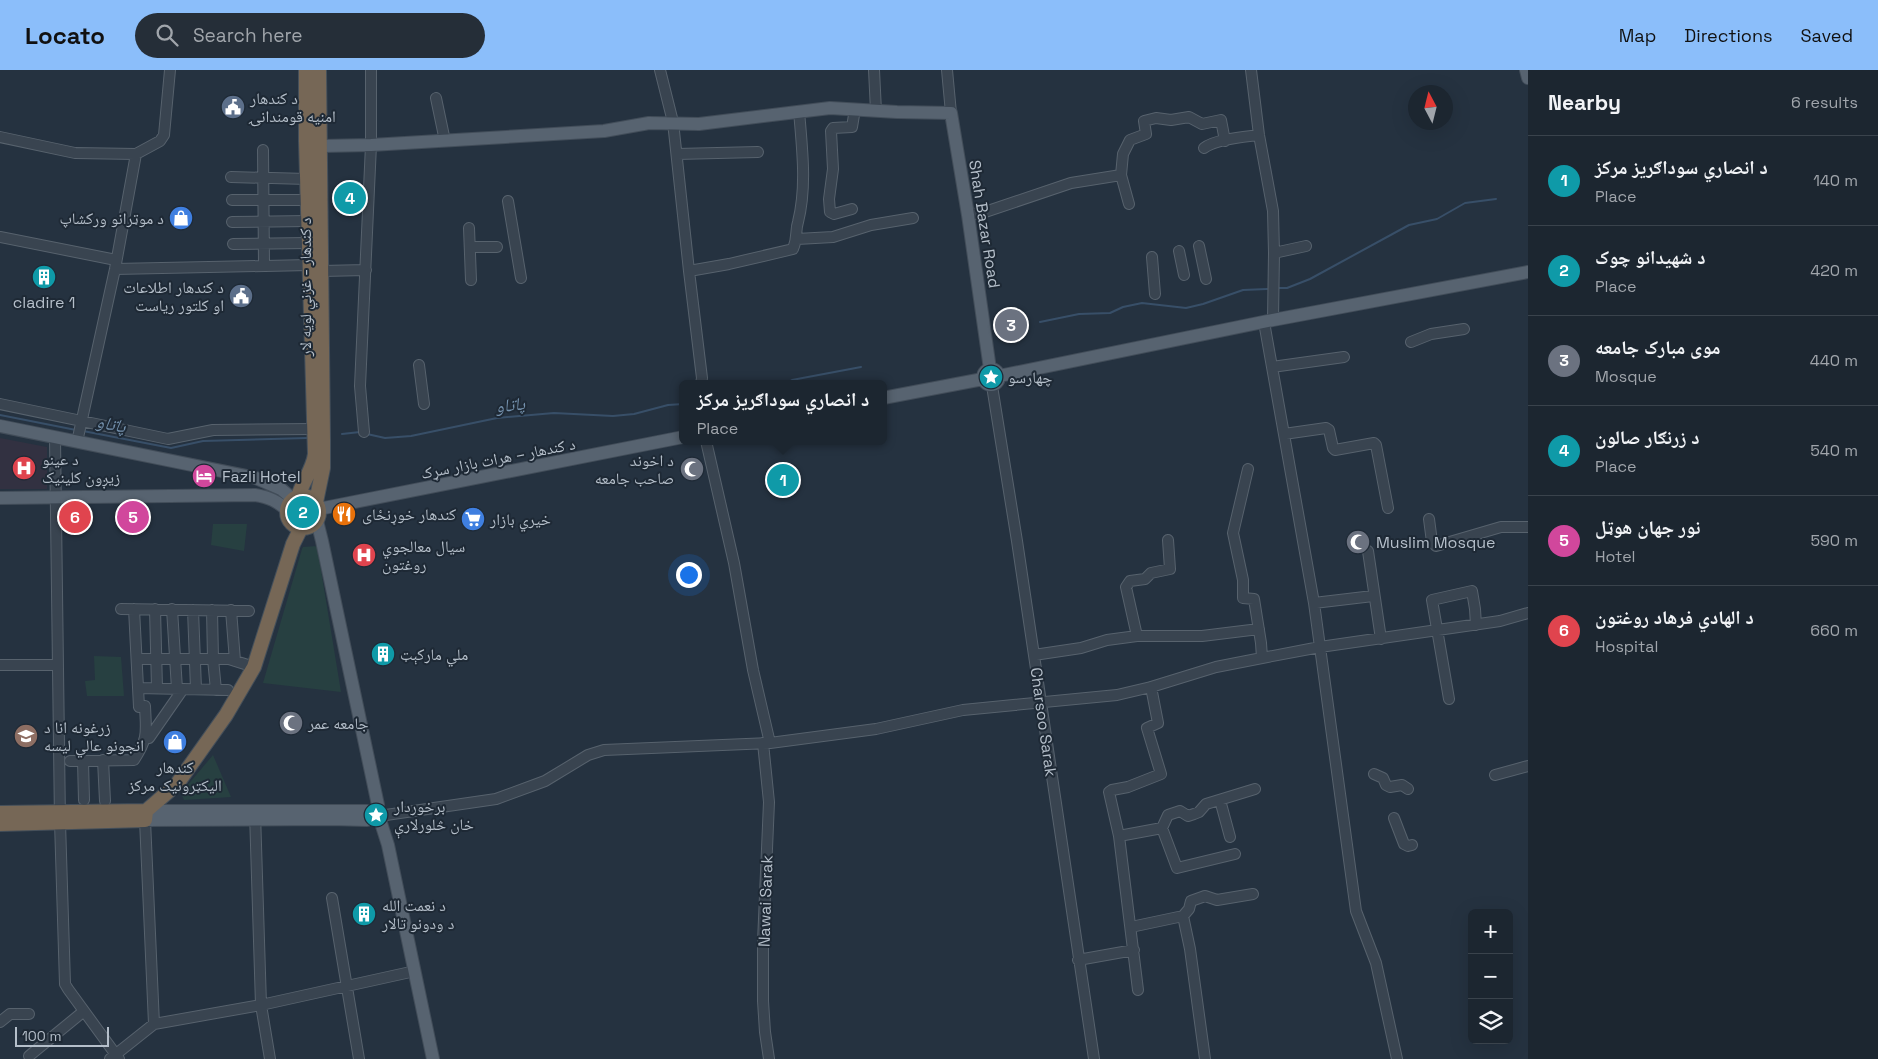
<!DOCTYPE html>
<html lang="en">
<head>
<meta charset="utf-8">
<style>
	:root { --surface:#1c2630; --page:#252e38; --text:#f1f3f6; --muted:#a0a5ab; --line:#3a434c; --accent:#8bbefa }
	body { margin:0; font-family:"Space Grotesk","Noto Naskh Arabic",sans-serif; background:var(--page); color:var(--text) }
	.controls { position:absolute; right:15px; bottom:15px; display:grid; overflow:hidden; border-radius:8px; box-shadow:0 5px 20px #0002 }
	.controls button { width:45px; height:45px; display:grid; place-items:center; padding:0; border:0; border-bottom:1px solid var(--line); background:var(--surface); color:var(--text); font:25px sans-serif }
	.compass { position:absolute; left:1408px; top:15px; width:45px; height:45px; border-radius:50%; background:var(--surface); box-shadow:0 5px 20px #0002; rotate:353deg }
	.scale { position:absolute; left:15px; bottom:12px; width:94px; box-sizing:border-box; padding-left:5px; border:2px solid #b5bfca; border-top:0; font-size:14px; line-height:18px; white-space:nowrap; color:#b5bfca; -webkit-text-stroke:4px #1e2935; paint-order:stroke }
	.you { position:absolute; left:688px; top:504px; width:18px; height:18px; margin:-12px; border:4px solid #fff; border-radius:50%; background:#1a73e8; box-shadow:0 0 0 8px #1a73e833 }
	.badge { display:grid; place-items:center; width:32px; height:32px; border-radius:50%; background:var(--accent); color:#fff; font-size:16px; font-weight:700 }
	.pin { position:absolute; translate:-50% -50%; border:2px solid #fff; box-shadow:0 1px 5px #0006 }
	.popup { position:absolute; left:679px; top:310px; width:208px; height:65px; box-sizing:border-box; display:grid; place-content:center; border-radius:8px; background:var(--surface); filter:drop-shadow(0 1px 4px #0005); font-size:16px; white-space:nowrap; color:var(--muted) }
	.popup b { font-size:19px; color:var(--text) }
	.popup::after { content:''; position:absolute; left:50%; top:100%; margin-left:-10px; border:10px solid transparent; border-top-color:var(--surface) }
	.list { margin:0; padding:0; list-style:none }
	h2 { display:flex; justify-content:space-between; align-items:center; height:65px; margin:0; padding:0 20px; font-size:21px }
	h2 small { font-size:16px; font-weight:400; color:var(--muted) }
	.list li { display:grid; grid-template-columns:32px 1fr auto; gap:15px; align-items:center; box-sizing:border-box; height:90px; padding:0 20px; border-top:1px solid var(--line) }
	.list b { display:block; font-size:19px; white-space:nowrap }
	.list p { margin:0; font-size:16px; white-space:nowrap; color:var(--muted) }
	.list em { font-size:16px; font-style:normal; color:var(--muted) }
	.icon { flex:none; width:28px; height:28px; fill:none; stroke:currentColor; stroke-width:2; stroke-linecap:round; stroke-linejoin:round }
	.map { position:relative; flex:none; width:1528px; height:989px; overflow:hidden }
	header { display:flex; align-items:center; gap:30px; box-sizing:border-box; height:70px; padding:0 25px; background:var(--accent); color:#111 }
	header strong { font-size:24px }
	nav { display:flex; gap:28px; margin-inline-start:auto; font-size:18px }
	.search { width:350px; height:45px; background:var(--page); display:flex; align-items:center; gap:12px; box-sizing:border-box; padding:0 18px; border-radius:28px; color:var(--muted); font-size:19px }
	main { display:flex }
	aside { flex:1; background:var(--surface) }
	.map>svg:first-child { display:block }
	.medical { fill:#323141 }
	.green { fill:#274041 }
	.lines { fill:none; stroke-linecap:round; stroke-linejoin:round }
	.stream { stroke:#384f68; stroke-width:2 }
	.minor-casing { stroke:#57626d; stroke-width:12 }
	.major-casing { stroke:#424d59; stroke-width:14 }
	.highway-casing { stroke:#444f5a; stroke-width:16 }
	.minor { stroke:#394450; stroke-width:10 }
	.major { stroke:#576370; stroke-width:12 }
	.highway { stroke:#766756; stroke-width:14 }
	.labels { text-anchor:middle; stroke-width:4; stroke-linejoin:round; paint-order:stroke }
	.poi-label { font-size:16px; fill:#b5bfca; stroke:#1e2935; text-anchor:start }
	.street-label { font-size:16px; fill:#b5bfca; stroke:#1e2935 }
	.water-label { font-size:18px; font-style:italic; fill:#7592ae; stroke:#1e2935 }
</style>
</head>
<body>
<header>
<strong>Locato</strong>
<div class="search"><svg class="icon" aria-label="search" viewBox="0 0 24 24"><circle cx="10" cy="10" r="6"/><path d="M15 15l6 6"/></svg>Search here</div>
<nav><a>Map</a><a>Directions</a><a>Saved</a></nav>
</header>
<main>
<div class="map">
<svg width="1528" height="989" viewBox="0 0 1528 989">
	<rect width="100%" height="100%" fill="#253240"/>
	<path class="medical" d="M0 368 47 377V419H0Z"/>
	<path class="green" d="M213 454H247L244 481 211 475Z
		M317 476 341 622 263 613 302 479 303 477Z
		M94 586 121 587 124 626H87L85 611 95 610Z
		M213 685 231 727 184 730 181 723Z"/>
	<g class="lines">
		<path class="stream" d="M1278 218H1287L1310 209 1409 155 1437 149 1465 133 1496 129
			M1040 252 1079 244 1110 243 1123 237 1142 233 1186 238 1203 234 1243 220 1267 219
			M785 314 792 310 861 297
			M0 345 76 360
			M83 361 171 378 203 371 307 368
			M342 364 360 362
			M367 364 385 368 411 366 497 348 554 343 613 346 634 344 668 335 683 334"/>
		<g class="minor-casing">
			<path id="minor" d="M660 0 673 52 689 201 702 308 701 314
				M874 0 876 41
				M947 0 951 43
				M1251 0 1259 65 1273 141 1274 183 1273 250
				M436 28 445 71
				M0 67 75 83 136 84 160 71 164 65 170 0
				M1204 78C1216 69 1244 67 1259 65
				M263 80 264 195
				M677 84 758 82
				M1121 105 1129 134
				M231 107 307 109
				M232 130H308
				M508 131 521 208
				M852 139 834 144 830 142 829 129 833 99 831 61 833 58 852 57 855 39
				M968 145 985 142 1071 113 1121 105 1123 84 1130 70 1146 64 1144 51 1156 48 1171 50 1189 47 1202 54 1221 50 1225 71
				M232 152 308 151
				M469 158 471 210
				M0 167 116 190
				M797 169 833 167 871 155 913 148
				M233 174 308 173
				M1199 176 1206 209
				M470 177H497
				M1179 181 1184 205
				M1274 183 1306 176
				M1152 187 1155 224
				M115 199 309 195
				M322 201 366 200
				M689 201 729 194 793 179C798 167 795 161 798 152 807 116 802 78 799 41
				M1264 252 1314 533 1356 841 1376 893 1397 989
				M1411 272 1431 264 1464 259
				M419 295 424 334
				M1272 297 1344 287
				M992 316 1017 471 1094 989
				M0 334 168 369 213 360 314 359
				M364 362 360 316 371 75V0
				M1284 364 1326 358 1329 360 1333 378 1335 380 1374 373 1376 375 1388 438
				M55 368 60 752 65 914 68 919 119 989
				M706 371 734 493 753 600 770 673
				M77 372 115 199 136 84
				M1248 399 1233 463 1243 510V528L1254 529 1261 573 1262 588
				M1429 449 1432 472 1436 476 1501 457H1528
				M1368 481 1381 569
				M1314 533 1373 526
				M121 539 249 541
				M155 539 157 618
				M172 539 177 619
				M193 540 196 619
				M212 540 213 589 216 620
				M231 540 235 591
				M1137 566 1126 517 1130 511 1145 509 1151 503 1170 499 1168 470
				M1034 585 1081 578 1107 570 1137 566H1202L1259 559
				M137 589H229L254 597
				M0 595H57
				M138 618 228 620
				M1449 629 1432 530 1472 521 1475 539 1476 555
				M149 668 183 619
				M763 673 769 732 763 872V931L765 962 769 989
				M103 690 105 731
				M70 691 134 690C149 667 146 662 145 636L139 637 134 539
				M83 691 84 730
				M1374 704 1383 708 1386 715 1390 717 1402 715 1408 719
				M1495 705 1528 696
				M1220 730 1230 767
				M255 743 261 935 270 989
				M386 745 496 729 545 711 588 685 604 680 770 673 876 659 963 640 1117 625 1151 617 1216 597 1262 588 1320 577 1500 551 1528 543
				M1394 748 1404 774 1408 776 1412 775
				M1162 758 1177 798 1235 784
				M1119 766 1162 758 1168 745 1180 741 1188 746 1194 744 1199 742 1206 734 1255 719
				M332 828 359 989
				M1183 846 1190 879 1205 989
				M1131 857 1183 846 1189 839 1191 831 1205 826 1217 830 1253 824
				M1078 890 1134 880
				M1138 920 1119 766 1109 722 1112 720 1128 717 1161 704 1147 658 1158 653 1151 617
				M0 952 10 944H29
				M154 954 261 935 415 901
				M29 986 84 941
				M110 989 154 954 145 750"/>
		</g>
		<g class="major-casing">
			<path id="major" d="M1526 0 1528 8
				M321 76 371 75 604 61 649 53 699 54 830 38 897 42 951 43 968 145 990 299
				M983 307a8 8 0 1 1 16 0a8 8 0 1 1-16 0Z
				M999 306 1273 250 1528 202
				M883 328 983 309
				M0 356 256 408 281 419 293 429
				M0 428 255 425C269 427 277 431 287 440
				M319 439 683 367
				M317 451 322 471 378 735
				M146 741H367
				M145 750 331 749 367 750
				M381 753 388 775 433 989"/>
		</g>
		<g class="highway-casing">
			<path id="highway" d="M287 442a16 16 0 1 1 32 0a16 16 0 1 1-32 0Z
				M298 427C302 412 313 400 315 384L306 71V0
				M316 432 323 398V369L319 0
				M0 743 146 741 177 714 226 645 254 597 293 474 301 458
				M0 754 145 750 146 742"/>
		</g>
		<use href="#minor" class="minor"/>
		<use href="#major" class="major"/>
		<use href="#highway" class="highway"/>
	</g>
	<defs>
		<g id="civic-disc" transform="scale(1.25)"><circle r="9.5" fill="#5c6f8a" stroke="#1e2935"/><path d="M-.6-6.5H3V-4.5H.6V-3L4-1V1h2V6H-6V1h2V-1L-.6-3ZM-1.2 2.5V6h2.4V2.5Z" fill="#fff"/></g>
		<g id="shop-disc" transform="scale(1.25)"><circle r="9.5" fill="#3f7fe0" stroke="#1e2935"/><path d="M-5-2.5h2.3a2.7 3.5 0 0 1 5.4 0H5L5.5 6h-11ZM-1.5-2.5h3a1.5 2.3 0 0 0-3 0Z" fill="#fff"/></g>
		<g id="building-disc" transform="scale(1.25)"><circle r="9.5" fill="#0f9aa8" stroke="#1e2935"/><path d="M-4-6H4V6H1V3H-1V6H-4ZM-2.5-4.3h1.7v1.8h-1.7ZM.8-4.3h1.7v1.8H.8ZM-2.5-1h1.7V.8h-1.7ZM.8-1h1.7V.8H.8Z" fill="#fff"/></g>
		<g id="sight-disc" transform="scale(1.25)"><circle r="9.5" fill="#0f9aa8" stroke="#1e2935"/><path d="M0-6L1.8-2.2L6-1.7L2.9 1.2L3.7 5.4L0 3.3L-3.7 5.4L-2.9 1.2L-6-1.7L-1.8-2.2Z" fill="#fff"/></g>
		<g id="hospital-disc" transform="scale(1.25)"><circle r="9.5" fill="#e0444e" stroke="#1e2935"/><path d="M-5-5h3v3.5h4V-5h3V5h-3V1.5h-4V5h-3Z" fill="#fff"/></g>
		<g id="mosque-disc" transform="scale(1.25)"><circle r="9.5" fill="#6b7280" stroke="#1e2935"/><path d="M3.5-4.9A6 6 0 1 0 3.5 4.9A5 5 0 1 1 3.5-4.9Z" fill="#fff"/></g>
		<g id="hotel-disc" transform="scale(1.25)"><circle r="9.5" fill="#d1479c" stroke="#1e2935"/><path d="M-6-4.5h1.5V1H6V5H4.5V3h-9V5H-6ZM-4 0a1.8 1.8 0 1 1 3.6 0ZM.5 0V-2.5h3Q6-2.5 6 0Z" fill="#fff"/></g>
		<g id="restaurant-disc" transform="scale(1.25)"><circle r="9.5" fill="#e8710a" stroke="#1e2935"/><path d="M-5-6h1v4h1v-4h1v4h1v-4h1v5L-1.5 .5V6h-2V.5L-5-1ZM5-6V6H3V1.5H1.5Q1.5-4 5-6Z" fill="#fff"/></g>
		<g id="supermarket-disc" transform="scale(1.25)"><circle r="9.5" fill="#3f7fe0" stroke="#1e2935"/><path d="M-6-5.5h2.5l.6 2H6L4.5 2H-2.5L-4.4-4H-6ZM-1.5 3.2a1.3 1.3 0 1 0 .1 0ZM3 3.2a1.3 1.3 0 1 0 .1 0Z" fill="#fff"/></g>
		<g id="school-disc" transform="scale(1.25)"><circle r="9.5" fill="#8d6e63" stroke="#1e2935"/><path d="M0-5L7-2L0 1L-7-2ZM-4 1L0 2.5L4 1V4Q0 6-4 4Z" fill="#fff"/></g>
	</defs>
	<g fill-rule="evenodd">
		<use href="#civic-disc" x="233" y="37"/>
		<use href="#shop-disc" x="181" y="148"/>
		<use href="#building-disc" x="44" y="207"/>
		<use href="#civic-disc" x="241" y="226"/>
		<use href="#sight-disc" x="991" y="307"/>
		<use href="#hospital-disc" x="24" y="398"/>
		<use href="#mosque-disc" x="692" y="399"/>
		<use href="#hotel-disc" x="204" y="406"/>
		<use href="#restaurant-disc" x="344" y="444"/>
		<use href="#supermarket-disc" x="473" y="449"/>
		<use href="#mosque-disc" x="1358" y="472"/>
		<use href="#hospital-disc" x="364" y="485"/>
		<use href="#building-disc" x="383" y="584"/>
		<use href="#mosque-disc" x="291" y="653"/>
		<use href="#school-disc" x="26" y="666"/>
		<use href="#shop-disc" x="175" y="672"/>
		<use href="#sight-disc" x="376" y="745"/>
		<use href="#building-disc" x="364" y="844"/>
	</g>
	<g class="labels">
		<g class="poi-label">
			<text x="250" y="34">د کندهار<tspan x="250" dy="18">امنيه قومندانۍ</tspan></text>
			<text x="164" y="154" text-anchor="end">د موټرانو ورکشاپ</text>
			<text x="224" y="223" text-anchor="end">د کندهار اطلاعات<tspan x="224" dy="18">او کلتور رياست</tspan></text>
			<text x="44" y="238" text-anchor="middle">cladire 1</text>
			<text x="1008" y="313">چهارسو</text>
			<text x="42" y="395">د عینو<tspan x="42" dy="18">زیږون کلینیک</tspan></text>
			<text x="674" y="396" text-anchor="end">د اخوند<tspan x="674" dy="18">صاحب جامعه</tspan></text>
			<text x="222" y="412">Fazli Hotel</text>
			<text x="362" y="450">کندهار خوړنځای</text>
			<text x="490" y="455">خیري بازار</text>
			<text x="1376" y="478">Muslim Mosque</text>
			<text x="382" y="482">سيال معالجوي<tspan x="382" dy="18">روغتون</tspan></text>
			<text x="400" y="590">ملي مارکېټ</text>
			<text x="308" y="659">جامعه عمر</text>
			<text x="44" y="663">زرغونه انا د<tspan x="44" dy="18">انجونو عالي لیسه</tspan></text>
			<text x="175" y="703" text-anchor="middle">کندهار<tspan x="175" dy="18">الیکټرونیک مرکز</tspan></text>
			<text x="394" y="742">برخوردار<tspan x="394" dy="18">خان څلورلارې</tspan></text>
			<text x="382" y="841">د نعمت الله<tspan x="382" dy="18">د ودونو تالار</tspan></text>
		</g>
		<g class="street-label">
			<text transform="translate(985 154) rotate(81)" y="6">Shah Bazar Road</text>
			<text transform="translate(305 217) rotate(-90)" y="6">د کندهار - غزني لويه لار</text>
			<text transform="translate(498 388) rotate(-11)" y="6">د کندهار – هرات بازار سړک</text>
			<text transform="translate(1044 652) rotate(82)" y="6">Charsoo Sarak</text>
			<text transform="translate(765 831) rotate(-88)" y="6">Nawai Sarak</text>
		</g>
		<g class="water-label">
			<text transform="translate(510 335) rotate(-7)" y="6">پاتاو</text>
			<text transform="translate(111 354) rotate(11)" y="6">پاتاو</text>
		</g>
	</g>
</svg>
<div class="controls">
<button>+</button>
<button>−</button>
<button><svg class="icon" aria-label="layers" viewBox="0 0 24 24"><path d="M12 4l9 5-9 5-9-5zM3 14l9 5 9-5"/></svg></button>
</div>
<svg class="compass" viewBox="-18 -18 36 36"><path d="M0-13l5 13h-10z" fill="#e53935"/><path d="M0 13l5-13h-10z" fill="#a0a5ab"/></svg>
<div class="scale">100 m</div>
<div class="you"></div>
<div class="pin badge" style="left:783px;top:410px;background:#0f9aa8">1</div>
<div class="popup"><b>د انصاري سوداګریز مرکز</b>Place</div>
<div class="pin badge" style="left:303px;top:442px;background:#0f9aa8">2</div>
<div class="pin badge" style="left:1011px;top:255px;background:#6b7280">3</div>
<div class="pin badge" style="left:350px;top:128px;background:#0f9aa8">4</div>
<div class="pin badge" style="left:133px;top:447px;background:#d1479c">5</div>
<div class="pin badge" style="left:75px;top:447px;background:#e0444e">6</div>
</div>
<aside>
<h2>Nearby<small>6 results</small></h2>
<ul class="list">
<li><span class="badge" style="background:#0f9aa8">1</span><div><b>د انصاري سوداګریز مرکز</b><p>Place</p></div><em>140 m</em></li>
<li><span class="badge" style="background:#0f9aa8">2</span><div><b>د شهيدانو چوک</b><p>Place</p></div><em>420 m</em></li>
<li><span class="badge" style="background:#6b7280">3</span><div><b>موی مبارک جامعه</b><p>Mosque</p></div><em>440 m</em></li>
<li><span class="badge" style="background:#0f9aa8">4</span><div><b>د زرنګار صالون</b><p>Place</p></div><em>540 m</em></li>
<li><span class="badge" style="background:#d1479c">5</span><div><b>نور جهان هوټل</b><p>Hotel</p></div><em>590 m</em></li>
<li><span class="badge" style="background:#e0444e">6</span><div><b>د الهادي فرهاد روغتون</b><p>Hospital</p></div><em>660 m</em></li>
</ul>
</aside>
</main>
</body>
</html>
